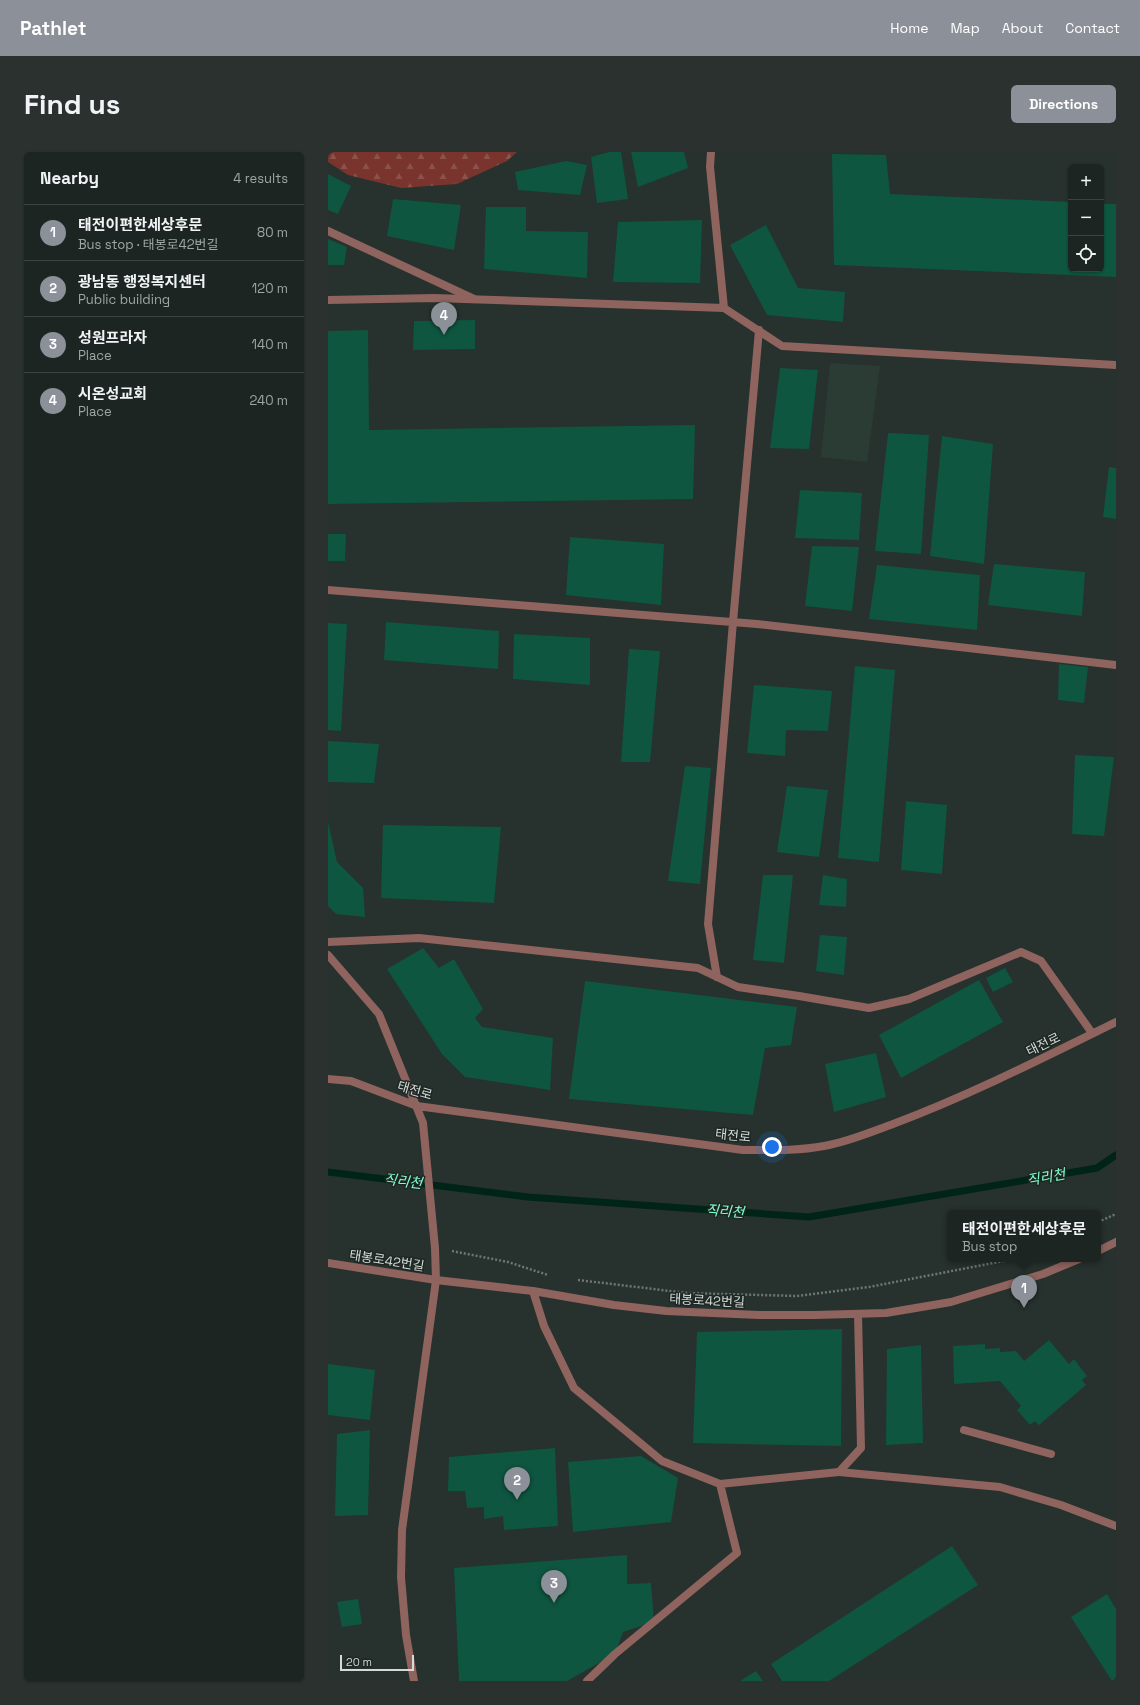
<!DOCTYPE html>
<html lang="en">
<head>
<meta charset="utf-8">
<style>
	:root { --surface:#1d2522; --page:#2a312f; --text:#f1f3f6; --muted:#a0a5a5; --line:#3b4240; --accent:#8c9099 }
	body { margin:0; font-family:"Space Grotesk","Noto Sans KR",sans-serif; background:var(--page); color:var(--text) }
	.controls { position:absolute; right:12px; top:12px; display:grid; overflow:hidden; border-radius:6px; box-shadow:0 1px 3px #0004 }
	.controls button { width:36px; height:36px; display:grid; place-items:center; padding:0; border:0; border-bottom:1px solid var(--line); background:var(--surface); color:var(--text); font:20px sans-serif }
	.scale { position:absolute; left:12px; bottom:10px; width:74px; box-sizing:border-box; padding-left:4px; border:2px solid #d4dad7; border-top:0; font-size:11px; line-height:14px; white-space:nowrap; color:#d4dad7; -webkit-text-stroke:3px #1d2723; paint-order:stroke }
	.you { position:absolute; left:444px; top:995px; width:14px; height:14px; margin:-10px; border:3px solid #fff; border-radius:50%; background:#1a73e8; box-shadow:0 0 0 6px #1a73e833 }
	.badge { display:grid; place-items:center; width:26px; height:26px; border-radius:50%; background:var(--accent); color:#fff; font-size:13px; font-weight:700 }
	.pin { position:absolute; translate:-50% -33px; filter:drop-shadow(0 1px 2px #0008) }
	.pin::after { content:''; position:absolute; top:21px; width:14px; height:12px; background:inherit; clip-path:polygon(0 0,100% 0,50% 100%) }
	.popup { position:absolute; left:619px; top:1058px; width:154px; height:52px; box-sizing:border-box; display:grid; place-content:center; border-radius:6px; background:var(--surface); filter:drop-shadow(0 1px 3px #0005); font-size:13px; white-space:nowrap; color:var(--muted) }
	.popup b { font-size:15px; color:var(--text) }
	.popup::after { content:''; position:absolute; left:50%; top:100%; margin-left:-8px; border:8px solid transparent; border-top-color:var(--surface) }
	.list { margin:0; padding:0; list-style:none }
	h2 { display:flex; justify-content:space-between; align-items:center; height:52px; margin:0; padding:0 16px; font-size:17px }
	h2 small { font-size:13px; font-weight:400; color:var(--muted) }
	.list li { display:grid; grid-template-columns:26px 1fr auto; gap:12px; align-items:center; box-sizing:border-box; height:56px; padding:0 16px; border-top:1px solid var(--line) }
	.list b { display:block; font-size:15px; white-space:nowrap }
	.list p { margin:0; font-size:13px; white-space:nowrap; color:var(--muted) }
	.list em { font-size:13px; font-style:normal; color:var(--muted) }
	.icon { flex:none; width:22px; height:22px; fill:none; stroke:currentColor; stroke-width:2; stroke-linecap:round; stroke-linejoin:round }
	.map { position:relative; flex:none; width:788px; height:1529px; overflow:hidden; border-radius:6px }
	header { display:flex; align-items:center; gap:24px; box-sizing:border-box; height:56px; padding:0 20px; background:var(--accent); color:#fff }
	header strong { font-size:19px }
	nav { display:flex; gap:22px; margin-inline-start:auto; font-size:14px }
	.intro { display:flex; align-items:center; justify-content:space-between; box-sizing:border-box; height:96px; padding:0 24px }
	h1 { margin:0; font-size:28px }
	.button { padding:10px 18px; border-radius:6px; background:var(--accent); color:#fff; font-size:14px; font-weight:700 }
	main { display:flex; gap:24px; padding:0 24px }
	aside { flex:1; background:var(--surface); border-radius:6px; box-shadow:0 1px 3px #0004 }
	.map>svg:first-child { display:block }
	.built { fill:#2b3c34 }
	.forest { fill:url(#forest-firs) }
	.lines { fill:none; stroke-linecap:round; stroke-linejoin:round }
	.stream { stroke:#002417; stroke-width:7 }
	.building { fill:#0e563f }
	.path { stroke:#6f7774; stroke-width:2.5; stroke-dasharray:2 2; stroke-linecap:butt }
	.service { stroke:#8f635e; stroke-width:8 }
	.pedestrian { stroke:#8f635e; stroke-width:8 }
	.minor { stroke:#8f635e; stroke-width:8 }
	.tertiary { stroke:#8f635e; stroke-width:8 }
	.labels { text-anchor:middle; stroke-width:3; stroke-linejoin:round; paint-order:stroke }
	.street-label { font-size:13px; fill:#d4dad7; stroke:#1d2723 }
	.water-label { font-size:14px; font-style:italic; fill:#84fccd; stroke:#1d2723 }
</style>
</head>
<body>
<header>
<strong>Pathlet</strong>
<nav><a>Home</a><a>Map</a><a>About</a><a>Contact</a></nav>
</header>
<div class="intro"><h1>Find us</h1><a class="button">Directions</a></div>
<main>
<aside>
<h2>Nearby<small>4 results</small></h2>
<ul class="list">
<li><span class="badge">1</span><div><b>태전이편한세상후문</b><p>Bus stop · 태봉로42번길</p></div><em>80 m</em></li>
<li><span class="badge">2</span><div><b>광남동 행정복지센터</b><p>Public building</p></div><em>120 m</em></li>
<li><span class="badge">3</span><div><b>성원프라자</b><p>Place</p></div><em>140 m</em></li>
<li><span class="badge">4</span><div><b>시온성교회</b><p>Place</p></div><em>240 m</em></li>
</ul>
</aside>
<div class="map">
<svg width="788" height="1529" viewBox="0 0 788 1529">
	<defs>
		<pattern id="forest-firs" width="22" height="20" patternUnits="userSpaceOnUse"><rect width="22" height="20" fill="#79342d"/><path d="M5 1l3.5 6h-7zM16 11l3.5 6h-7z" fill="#8b514b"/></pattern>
	</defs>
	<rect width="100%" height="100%" fill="#27312d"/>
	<path class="built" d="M502 211 552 214 539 310 493 305Z"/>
	<path class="forest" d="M0 0H189L179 9 129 32 73 36 20 23 0 10Z"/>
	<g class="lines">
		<path class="stream" d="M0 1020 200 1045 481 1065 769 1016 788 1003"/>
	</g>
	<path class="building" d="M281 0H293L300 47 269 51 263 5Z
		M303 0H356L360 16 310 35Z
		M504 2 558 3 562 42 743 50V117H773V52H788V125L506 113Z
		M238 9 259 13 252 43 190 38 187 20Z
		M0 22 23 34 10 62 0 58Z
		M65 47 133 53 126 98 59 84Z
		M158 55H198V79L260 80 259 126 156 117Z
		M374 68 372 131 285 130 290 70Z
		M438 73 470 136 517 140 515 170 439 163 402 93Z
		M0 87 19 95 16 113H0Z
		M147 168V197L85 198 86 169Z
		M40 178 41 278 367 273 365 347 0 352V179Z
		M452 216 490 218 481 297 442 296Z
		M560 281 601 283 593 402 547 399Z
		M614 284 665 292 656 412 602 404Z
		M781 315 788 316V367L775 365Z
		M472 338 534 341 531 388 467 386Z
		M0 382H18L17 409H0Z
		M242 385 336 392 333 453 238 443Z
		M484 394 531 395 524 459 477 454Z
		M666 412 757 420 754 464 660 453Z
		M549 413 652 423 649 478 541 467Z
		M58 470 171 479 170 517 56 508Z
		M0 471 19 472 13 579 0 578Z
		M186 482 262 486V533L185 527Z
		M301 497 332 499 322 610H293Z
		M731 512 760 515 756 551 730 548Z
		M527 514 567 518 551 710 510 706Z
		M426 533 504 539 500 579 458 578 457 604 419 601Z
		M0 589 51 592 46 631 0 630Z
		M747 603 786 605 776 684 744 682Z
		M357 614 383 616 372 732 340 729Z
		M459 634 500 638 491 705 449 700Z
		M578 649 619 653 614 722 573 718Z
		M0 670 9 710 35 736 37 765 8 762 0 754Z
		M55 673 173 675 166 751 53 746Z
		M435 723H465L456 811 425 808Z
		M495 723 519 727 518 755 491 753Z
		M492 783 519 785 516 823 488 819Z
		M95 796 111 816 126 807 155 857 147 866 154 875 225 886 222 938 137 925 114 902 59 817Z
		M677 816 685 830 665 840 658 826Z
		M651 828 675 870 573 926 551 883Z
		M257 829 469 855 463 893 437 896 425 963 241 947Z
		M548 901 558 945 506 960 497 912Z
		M514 1177 513 1294 365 1291 369 1180Z
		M721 1188 741 1212 746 1207 759 1224 754 1228 758 1233 711 1273 707 1269 702 1273 689 1258 693 1254 672 1229 626 1232 625 1194 657 1192V1197L672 1196V1200L688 1199 696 1209Z
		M593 1193 595 1291 558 1293 559 1197Z
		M0 1212 47 1218 42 1268 0 1263Z
		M42 1278 40 1363 7 1364 9 1282Z
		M227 1296 230 1374 176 1378 175 1364 156 1367V1355L139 1356 137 1339H120L121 1305Z
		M313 1304 350 1326 343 1370 245 1380 240 1310Z
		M624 1394 650 1433 501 1529H454L443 1512Z
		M299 1403V1432L323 1431 326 1470 295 1480 287 1502 239 1529H131L126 1416Z
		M779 1442 788 1457V1527L786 1529H784L743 1465Z
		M30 1447 34 1472 14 1475 9 1450Z
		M428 1519 435 1529H412Z"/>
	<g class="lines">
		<path class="path" d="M770 1070 788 1062
			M124 1099 180 1110 220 1123
			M250 1128 359 1141 469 1144 541 1135 686 1107"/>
		<path class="service" d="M0 79 146 147
			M636 1278 723 1302"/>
		<path class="pedestrian" d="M511 1320 672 1335 733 1353 788 1374"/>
		<path class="minor" d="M383 0 382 15 396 156
			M0 148 106 146 396 156 454 194 788 213
			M0 438 429 472 788 513
			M0 790 91 786 370 816 410 835 471 844 541 856 581 847 693 800 713 809 764 881
			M389 825 380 772 405 470 431 178
			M770 1099 788 1090
			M0 1111 108 1128 205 1139 286 1153 338 1159 431 1163H487L558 1161 623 1150 715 1122 751 1107
			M205 1139 216 1174 246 1236 334 1309 392 1332 511 1320 533 1296 530 1162
			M259 1529 287 1502 409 1401 392 1332"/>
		<path class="tertiary" d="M0 803 51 862 95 971 107 1096 108 1128 74 1378 73 1425 78 1483 86 1529
			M0 927 23 929 89 954 415 998C443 998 469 999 496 994 520 990 543 980 565 972 642 943 715 906 788 870"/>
	</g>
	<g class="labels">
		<g class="street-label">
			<text transform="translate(715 892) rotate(-26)" y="5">태전로</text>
			<text transform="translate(87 938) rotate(16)" y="5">태전로</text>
			<text transform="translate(405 983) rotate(6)" y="5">태전로</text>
			<text transform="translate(59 1108) rotate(9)" y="5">태봉로42번길</text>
			<text transform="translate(379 1148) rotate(3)" y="5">태봉로42번길</text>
		</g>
		<g class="water-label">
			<text transform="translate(718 1025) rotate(-10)" y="5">직리천</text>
			<text transform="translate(75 1029) rotate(7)" y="5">직리천</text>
			<text transform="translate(397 1059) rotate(4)" y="5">직리천</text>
		</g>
	</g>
</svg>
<div class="controls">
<button>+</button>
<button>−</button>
<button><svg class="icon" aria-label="locate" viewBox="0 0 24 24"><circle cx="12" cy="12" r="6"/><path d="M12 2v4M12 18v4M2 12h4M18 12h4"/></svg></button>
</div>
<div class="scale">20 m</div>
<div class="you"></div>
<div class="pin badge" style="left:696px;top:1156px">1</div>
<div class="popup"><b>태전이편한세상후문</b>Bus stop</div>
<div class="pin badge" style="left:189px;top:1348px">2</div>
<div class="pin badge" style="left:226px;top:1451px">3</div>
<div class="pin badge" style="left:116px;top:183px">4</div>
</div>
</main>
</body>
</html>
